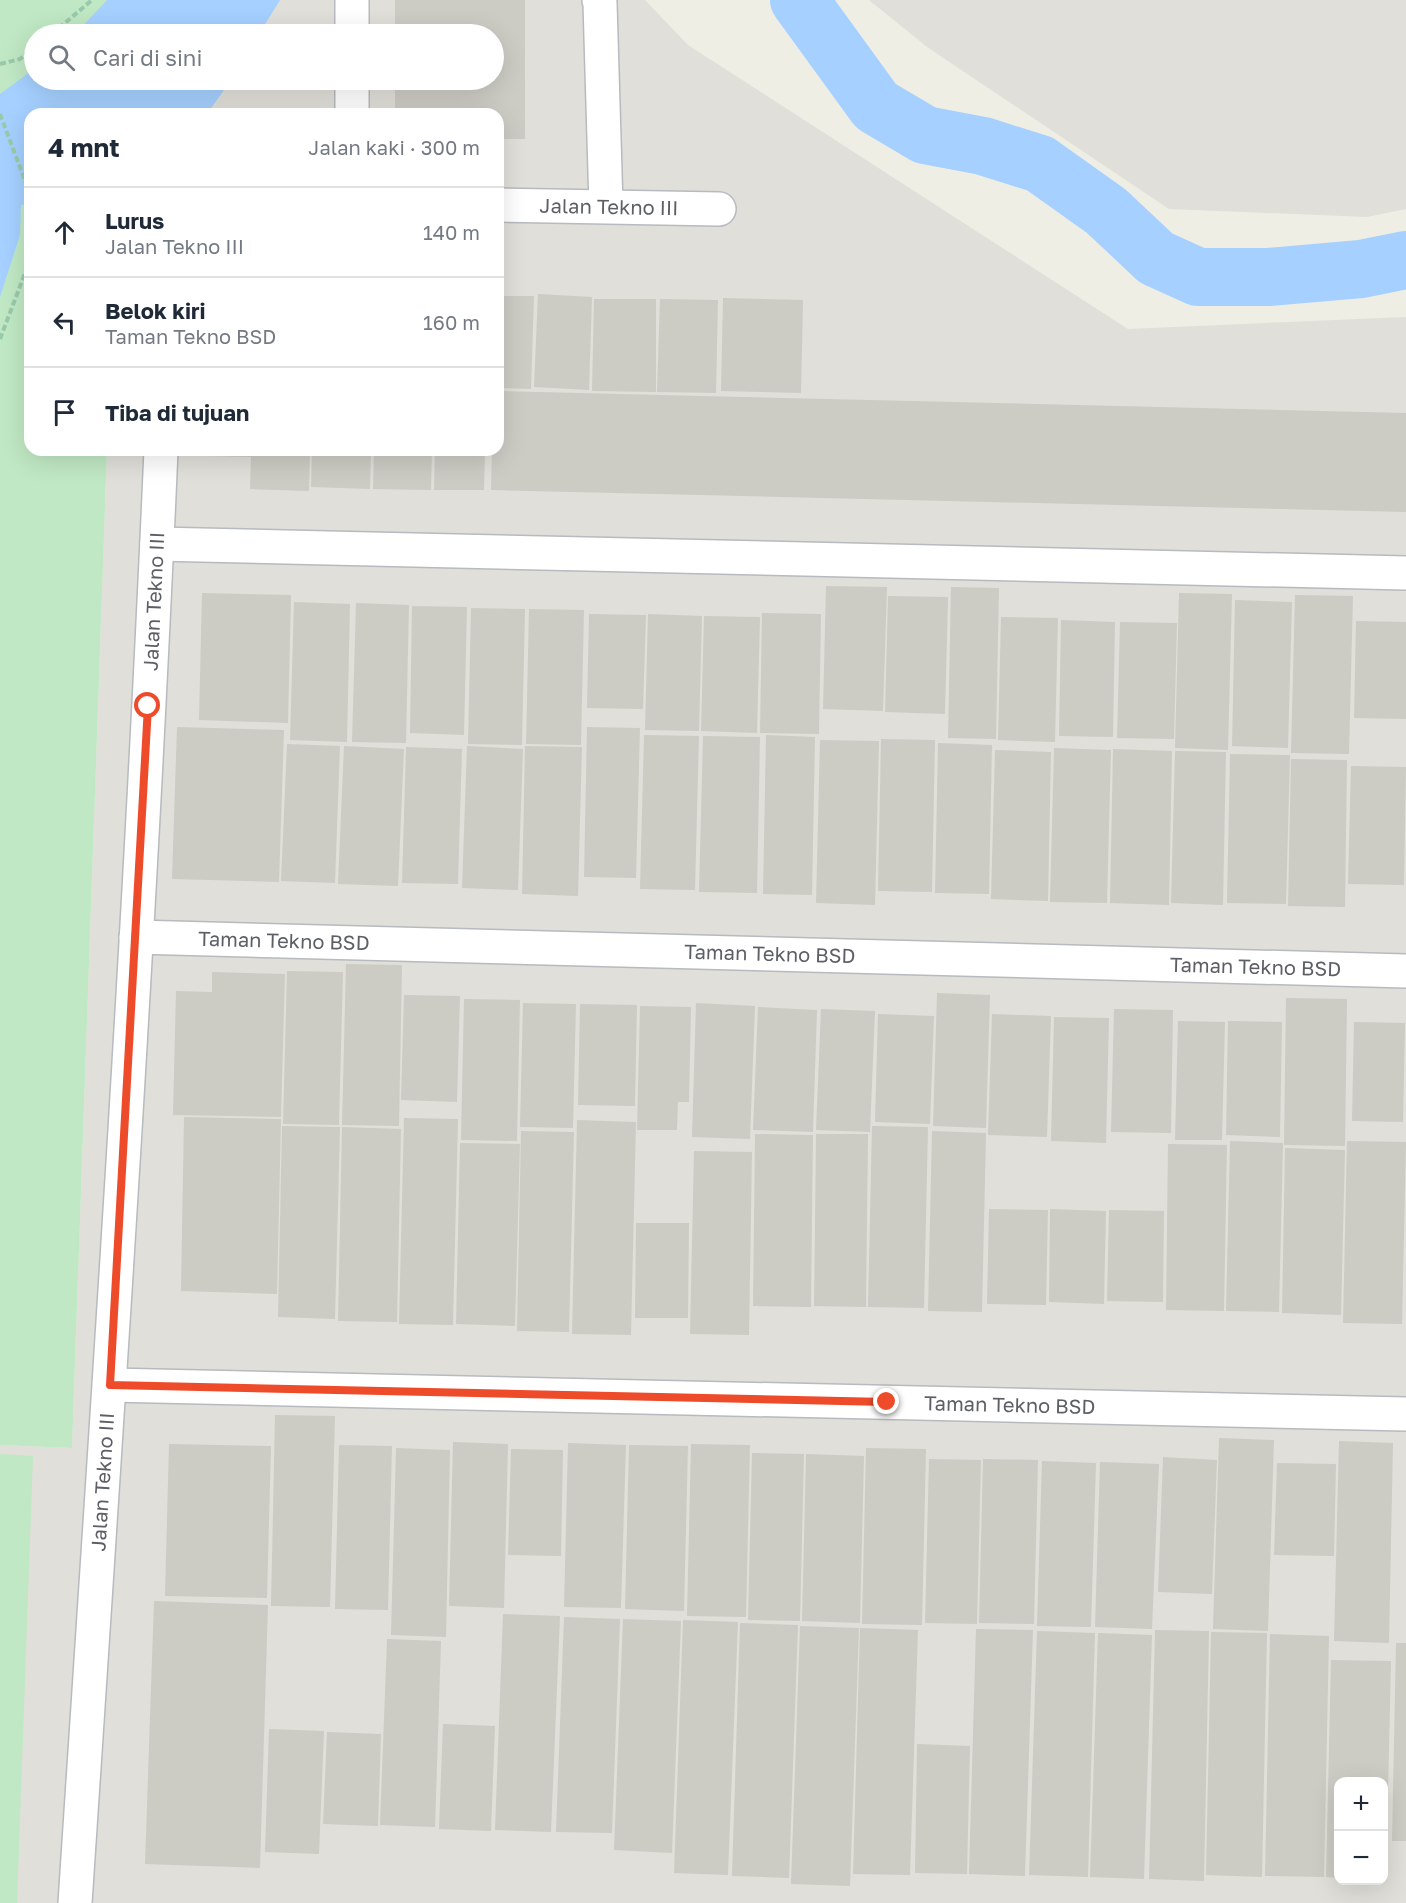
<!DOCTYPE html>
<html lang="id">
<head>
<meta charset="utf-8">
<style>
	:root { --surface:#fff; --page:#f6f6f7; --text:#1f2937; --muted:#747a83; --line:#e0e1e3 }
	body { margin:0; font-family:"Golos Text",sans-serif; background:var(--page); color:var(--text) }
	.controls { position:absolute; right:18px; bottom:18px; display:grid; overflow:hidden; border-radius:12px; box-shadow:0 6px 24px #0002 }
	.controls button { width:54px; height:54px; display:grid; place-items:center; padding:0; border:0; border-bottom:2px solid var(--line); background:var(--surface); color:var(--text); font:30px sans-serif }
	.stop { position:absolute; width:18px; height:18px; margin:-14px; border:4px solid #ee4b2b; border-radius:50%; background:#fff }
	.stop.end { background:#ee4b2b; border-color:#fff; box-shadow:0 2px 6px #0008 }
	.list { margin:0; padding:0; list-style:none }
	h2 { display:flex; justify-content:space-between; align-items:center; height:78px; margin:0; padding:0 24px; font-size:26px }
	h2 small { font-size:20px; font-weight:400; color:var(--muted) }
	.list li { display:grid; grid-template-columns:39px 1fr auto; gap:18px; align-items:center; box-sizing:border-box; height:90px; padding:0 24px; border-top:2px solid var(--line) }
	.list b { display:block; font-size:22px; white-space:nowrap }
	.list p { margin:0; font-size:20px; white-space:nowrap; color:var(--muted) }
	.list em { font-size:20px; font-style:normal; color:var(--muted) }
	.icon { flex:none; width:33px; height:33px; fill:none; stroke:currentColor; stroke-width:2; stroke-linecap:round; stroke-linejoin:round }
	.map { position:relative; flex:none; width:1406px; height:1903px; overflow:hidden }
	.search { position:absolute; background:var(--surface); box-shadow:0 6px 24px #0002; left:24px; top:24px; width:480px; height:66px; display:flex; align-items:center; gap:15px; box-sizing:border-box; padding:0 21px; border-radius:33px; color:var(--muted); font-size:22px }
	.panel { position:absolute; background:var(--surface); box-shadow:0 6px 24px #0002; left:24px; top:108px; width:480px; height:348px; border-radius:18px }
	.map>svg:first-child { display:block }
	.industrial { fill:#e0dfd9; fill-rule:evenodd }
	.green { fill:#c0e8c4 }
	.water { fill:#a5d0ff }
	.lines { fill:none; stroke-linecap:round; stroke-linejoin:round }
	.river { stroke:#a5d0ff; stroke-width:58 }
	.building { fill:#cccbc4 }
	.minor-casing { stroke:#b7babf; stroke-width:36 }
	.path { stroke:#99c9ab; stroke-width:4; stroke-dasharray:6 3; stroke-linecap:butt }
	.minor { stroke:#fff; stroke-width:33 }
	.route { stroke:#ee4b2b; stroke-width:8 }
	.labels { text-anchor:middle; stroke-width:6; stroke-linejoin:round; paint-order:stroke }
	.street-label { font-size:20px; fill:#5c6066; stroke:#fff }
</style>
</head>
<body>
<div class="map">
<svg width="1406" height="1903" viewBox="0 0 1406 1903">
	<rect width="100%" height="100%" fill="#efeee5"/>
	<path class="industrial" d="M280 0H645L688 45 1128 329 1406 317V1903H0V1445L72 1448 107 450H498V114H207L231 80H494V34H259ZM1338 1782H1384V1880H1338Z
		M869 0H1406V209L1367 217 1169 209 927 47Z"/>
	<path class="green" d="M0 0H280L259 34H34V80H231L207 114H30V450H107L72 1448 0 1445Z
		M0 1454 33 1456 17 1903H0Z"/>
	<path class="water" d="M107 0H280L259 34H75Z
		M34 69V80H231L207 114H30V203L21 205 20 235 0 297V94Z"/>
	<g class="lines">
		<path class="river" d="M799 0 876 106 925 135 983 146 1040 164 1106 211 1156 258 1198 277H1268L1361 269 1406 260"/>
	</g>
	<path class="building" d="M395 0H525V139H498V114H395V80H494V34H395Z
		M538 294 592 297 589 390 534 387Z
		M498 296H534L531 389 498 388Z
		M723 298 803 300 801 393 721 391Z
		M594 299H656V392L592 391Z
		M660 299 718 300 716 393 657 392Z
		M498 391 1406 413V512L491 490 492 450H498Z
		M207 450H310L309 491 250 489 251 457 207 456Z
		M312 450H371L370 489 311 487Z
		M374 450H432L431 490 373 489Z
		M435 450H485L484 490H434Z
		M826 586 887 587 883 711 823 709Z
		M951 587 999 588 996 739 948 738Z
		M202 593 291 595 288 723 199 720Z
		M1179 593 1232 594 1228 750 1175 748Z
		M1295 595 1353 596 1349 754 1291 753Z
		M888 596 948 597 945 714 885 712Z
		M1235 600 1292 602 1288 748 1232 746Z
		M294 602 350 604 347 742 290 740Z
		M356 603 409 605 406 743 352 742Z
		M412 606 467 607 464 735 410 733Z
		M471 608 525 609 522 745 468 744Z
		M529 609 584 610 581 745 526 744Z
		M762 613 821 614 819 734 760 733Z
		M589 614 646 615 643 709 587 708Z
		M648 614 702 616 699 731 645 730Z
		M704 616 760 617 757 733 701 731Z
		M1001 617 1058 618 1055 742 998 740Z
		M1061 620 1115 622 1113 737 1059 736Z
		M1356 621 1406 622V719L1354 718Z
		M1120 622 1177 623 1174 739 1117 738Z
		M177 727 284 730 279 882 172 879Z
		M587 727 640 728 636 878 584 877Z
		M644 735 699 736 695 890 640 889Z
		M766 735 815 737 812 895 763 894Z
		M703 736 760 737 757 893 699 892Z
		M881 739 935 740 932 892 878 891Z
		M820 740 879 741 875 905 816 903Z
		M938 743 992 745 989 894 935 893Z
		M287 744 340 746 335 883 281 881Z
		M344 746 404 749 398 886 338 884Z
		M467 746 523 749 518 890 462 888Z
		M525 746 582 747 578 896 522 894Z
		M406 747 462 749 458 884 402 883Z
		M1054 748 1111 750 1107 903 1050 902Z
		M1113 749 1172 751 1169 905 1110 903Z
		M995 750 1051 752 1048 901 991 899Z
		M1175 751 1226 752 1223 905 1171 903Z
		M1230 754 1290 755 1286 904 1227 903Z
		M1291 759 1347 760 1345 907 1288 906Z
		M1351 766 1406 767 1404 885 1348 884Z
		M346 964 402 965 399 1126 342 1125Z
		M287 971 343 972 339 1125 283 1124Z
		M212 972 285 974 281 1117 173 1115 176 991 212 992Z
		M937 993 990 995 986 1128 933 1126Z
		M404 995 460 996 457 1102 401 1100Z
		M1286 998 1347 999 1345 1146 1284 1145Z
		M464 999 520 1000 517 1141 461 1140Z
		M523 1003 576 1004 573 1128 520 1127Z
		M696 1003 755 1006 750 1139 692 1137Z
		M580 1004 637 1005 635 1106 578 1105Z
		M640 1006 691 1007 689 1102H678L677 1130H637Z
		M758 1007 817 1010 813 1132 753 1130Z
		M821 1009 875 1011 870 1132 816 1130Z
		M1114 1009 1173 1010 1171 1133 1111 1132Z
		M878 1014 934 1016 930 1124 875 1122Z
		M992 1014 1051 1016 1047 1137 988 1135Z
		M1054 1017 1109 1018 1106 1143 1051 1141Z
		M1178 1021 1225 1022 1222 1140H1175Z
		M1228 1021 1282 1022 1280 1137 1226 1135Z
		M1354 1022 1405 1023 1403 1122 1352 1121Z
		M184 1117 281 1119 277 1294 181 1291Z
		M404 1118 458 1119 453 1325 399 1324Z
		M577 1120 636 1122 631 1335 572 1334Z
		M282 1126 340 1127 335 1319 278 1317Z
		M872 1126 928 1127 924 1308 868 1307Z
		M342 1127 401 1129 397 1322 338 1321Z
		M521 1131 574 1132 569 1332 517 1331Z
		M932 1131 986 1133 982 1312 928 1311Z
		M755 1134 813 1135 811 1307 753 1306Z
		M816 1134H868L866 1307 814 1306Z
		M1230 1141 1283 1143 1279 1312 1226 1311Z
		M1347 1141 1406 1142 1402 1324 1343 1323Z
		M460 1143 520 1144 515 1326 456 1324Z
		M1168 1144 1227 1145 1224 1311 1166 1310Z
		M1285 1148 1345 1150 1341 1315 1282 1313Z
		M694 1151 752 1152 749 1335 690 1334Z
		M989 1209 1048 1210 1046 1305 987 1304Z
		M1050 1209 1106 1211 1104 1304 1049 1302Z
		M1109 1210 1164 1211 1163 1302 1107 1301Z
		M636 1223H689L688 1318H635Z
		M275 1415 335 1416 330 1607 271 1606Z
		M1219 1438 1274 1440 1268 1631 1213 1629Z
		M1339 1441 1393 1443 1389 1643 1334 1641Z
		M453 1442 508 1444 504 1608 449 1606Z
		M568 1443 626 1445 621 1608 564 1607Z
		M169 1444 271 1446 267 1598 165 1596Z
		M691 1444 750 1445 746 1617 687 1616Z
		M339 1445 392 1446 388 1610 335 1609Z
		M629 1445 688 1446 684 1611 625 1609Z
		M396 1448 450 1450 446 1637 391 1635Z
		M866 1448 926 1449 922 1625 862 1624Z
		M511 1449 563 1450 561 1556 508 1555Z
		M752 1453 804 1454 800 1621 748 1620Z
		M806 1454 864 1456 860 1623 802 1621Z
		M1163 1457 1217 1460 1212 1594 1158 1592Z
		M929 1459 981 1460 977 1624 925 1623Z
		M983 1459 1038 1460 1034 1624 979 1623Z
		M1042 1461 1096 1463 1091 1627 1037 1626Z
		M1100 1462 1159 1464 1152 1629 1095 1627Z
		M1277 1463 1336 1464 1334 1556 1274 1555Z
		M154 1601 268 1605 260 1868 145 1864Z
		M503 1614 560 1616 551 1832 495 1830Z
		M564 1617 620 1619 612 1833 556 1832Z
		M623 1619 681 1621 672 1853 614 1850Z
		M683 1620 738 1622 728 1875 674 1873Z
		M740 1623 798 1625 789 1878 732 1876Z
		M800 1626 859 1628 850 1886 791 1884Z
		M860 1628 918 1630 910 1875 853 1874Z
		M976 1629 1033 1630 1025 1876 969 1874Z
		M1155 1630 1209 1631 1204 1881 1149 1879Z
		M1037 1631 1095 1633 1088 1877 1029 1875Z
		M1211 1632 1267 1633 1262 1877 1206 1875Z
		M1098 1633 1152 1635 1144 1879 1090 1877Z
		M1270 1634 1329 1636 1324 1877 1265 1876Z
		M387 1639 441 1641 435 1827 380 1825Z
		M1396 1643H1406V1841H1392Z
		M1331 1660 1391 1661 1386 1879 1384 1878V1782H1338V1878L1326 1877Z
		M443 1724 495 1726 491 1831 439 1829Z
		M269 1729 324 1731 319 1854 265 1852Z
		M327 1732 381 1734 378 1826 323 1824Z
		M917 1744 970 1746 967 1874 915 1873Z"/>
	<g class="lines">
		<g class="minor-casing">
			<g id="minor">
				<path d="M352 0V34"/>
				<path d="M599 0 600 3 606 206"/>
				<path d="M352 80V114"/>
				<path id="s1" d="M498 205 719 209"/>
				<path d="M157 544 1406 573"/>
				<path id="s2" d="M136 937 1406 971"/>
				<path id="s3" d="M110 1385 1406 1414"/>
				<path id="s4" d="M75 1903C107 1419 140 935 161 450"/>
			</g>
		</g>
		<path class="path" d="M52 34 92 0
			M0 64 20 59 34 48
			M0 114 30 194
			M0 339 30 260"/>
		<use href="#minor" class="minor"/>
	</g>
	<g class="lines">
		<path class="route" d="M148 706 110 1385 887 1402"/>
	</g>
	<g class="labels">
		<g class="street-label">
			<text dy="7" stroke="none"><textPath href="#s1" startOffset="111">Jalan Tekno III</textPath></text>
			<text dy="7" stroke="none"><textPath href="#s4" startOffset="1304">Jalan Tekno III</textPath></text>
			<text dy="7" stroke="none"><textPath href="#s2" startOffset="148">Taman Tekno BSD</textPath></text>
			<text dy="7" stroke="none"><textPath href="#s2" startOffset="634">Taman Tekno BSD</textPath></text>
			<text dy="7" stroke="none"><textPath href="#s2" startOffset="1120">Taman Tekno BSD</textPath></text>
			<text dy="7" stroke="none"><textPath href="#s3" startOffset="900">Taman Tekno BSD</textPath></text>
			<text dy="7" stroke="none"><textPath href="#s4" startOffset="422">Jalan Tekno III</textPath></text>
		</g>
	</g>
</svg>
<div class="controls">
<button>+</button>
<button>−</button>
</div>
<div class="stop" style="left:148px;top:706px"></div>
<div class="stop end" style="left:887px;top:1402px"></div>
<div class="search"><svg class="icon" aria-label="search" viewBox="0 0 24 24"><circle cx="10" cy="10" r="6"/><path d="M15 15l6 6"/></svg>Cari di sini</div>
<section class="panel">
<h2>4 mnt<small>Jalan kaki · 300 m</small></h2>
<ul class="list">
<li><svg class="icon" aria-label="ahead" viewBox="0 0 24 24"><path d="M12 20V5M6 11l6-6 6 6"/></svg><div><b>Lurus</b><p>Jalan Tekno III</p></div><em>140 m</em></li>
<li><svg class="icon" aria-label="left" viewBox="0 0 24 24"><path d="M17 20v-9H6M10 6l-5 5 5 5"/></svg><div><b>Belok kiri</b><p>Taman Tekno BSD</p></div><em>160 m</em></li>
<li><svg class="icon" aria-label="arrive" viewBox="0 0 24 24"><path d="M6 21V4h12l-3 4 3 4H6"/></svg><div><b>Tiba di tujuan</b></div></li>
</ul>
</section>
</div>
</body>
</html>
